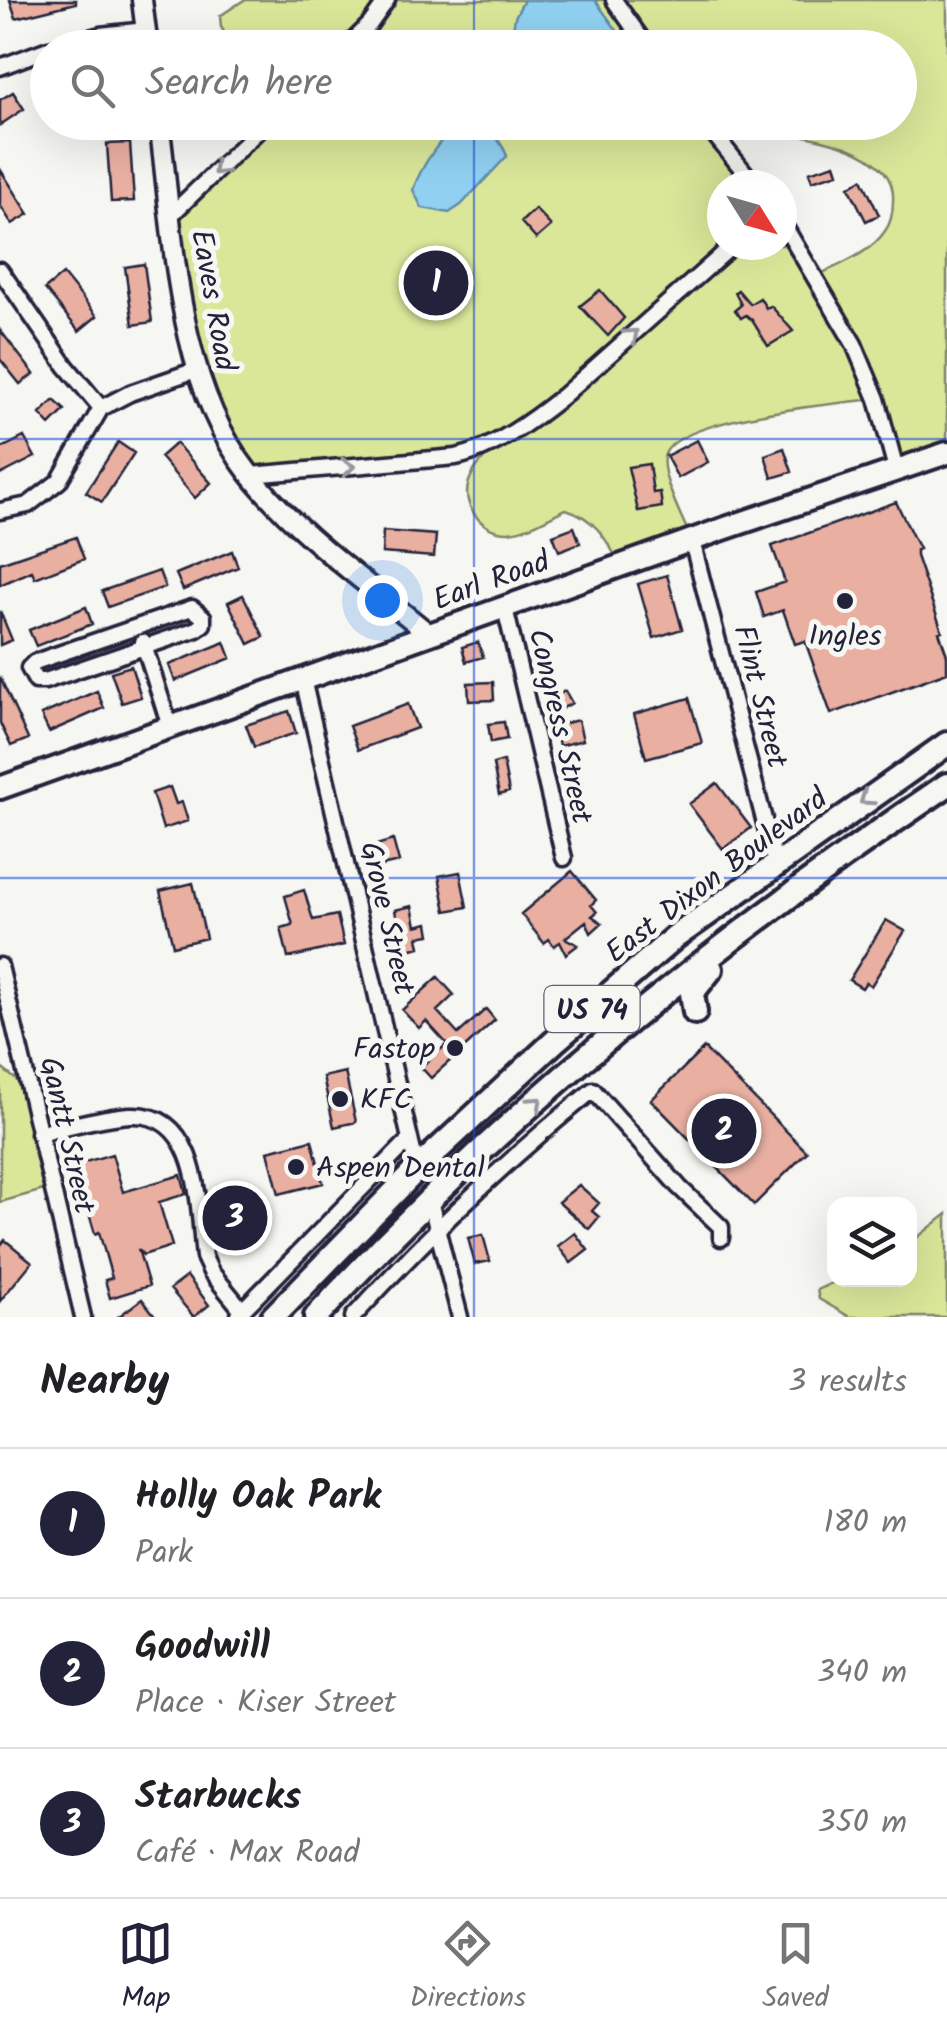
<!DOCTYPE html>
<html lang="en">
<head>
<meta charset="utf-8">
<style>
	:root { --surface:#fff; --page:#f6f6f6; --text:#202124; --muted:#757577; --line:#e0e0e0; --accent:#22223b }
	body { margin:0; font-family:Kalam,sans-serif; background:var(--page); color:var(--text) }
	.controls { position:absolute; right:30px; bottom:30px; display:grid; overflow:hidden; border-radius:20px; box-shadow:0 10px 40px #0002 }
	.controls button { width:90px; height:90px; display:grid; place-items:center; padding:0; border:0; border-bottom:2px solid var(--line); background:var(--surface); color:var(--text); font:50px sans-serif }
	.compass { position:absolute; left:707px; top:170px; width:90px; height:90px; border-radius:50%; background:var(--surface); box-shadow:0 10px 40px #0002; rotate:127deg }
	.you { position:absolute; left:382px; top:600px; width:35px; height:35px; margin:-25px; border:8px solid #fff; border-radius:50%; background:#1a73e8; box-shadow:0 0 0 15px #1a73e833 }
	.badge { display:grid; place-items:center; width:65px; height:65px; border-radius:50%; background:var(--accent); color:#fff; font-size:32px; font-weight:700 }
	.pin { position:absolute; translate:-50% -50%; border:5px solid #fff; box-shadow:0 2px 10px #0006 }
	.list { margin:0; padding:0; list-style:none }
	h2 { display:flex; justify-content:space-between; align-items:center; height:130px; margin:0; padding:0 40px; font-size:42px }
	h2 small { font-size:32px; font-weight:400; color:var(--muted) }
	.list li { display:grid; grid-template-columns:65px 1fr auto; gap:30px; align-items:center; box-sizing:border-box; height:150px; padding:0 40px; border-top:2px solid var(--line) }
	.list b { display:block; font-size:38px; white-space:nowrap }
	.list p { margin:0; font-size:32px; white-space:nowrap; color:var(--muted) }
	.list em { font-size:32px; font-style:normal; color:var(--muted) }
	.icon { flex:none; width:55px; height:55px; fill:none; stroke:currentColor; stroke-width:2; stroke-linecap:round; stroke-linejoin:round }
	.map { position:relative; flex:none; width:947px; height:1317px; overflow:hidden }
	.search { position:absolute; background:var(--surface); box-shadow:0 10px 40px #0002; left:30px; right:30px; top:30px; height:110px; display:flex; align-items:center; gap:25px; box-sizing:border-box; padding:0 35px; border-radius:55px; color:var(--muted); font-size:38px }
	.sheet { height:580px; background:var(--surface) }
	nav { display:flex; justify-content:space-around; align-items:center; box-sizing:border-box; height:140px; border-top:2px solid var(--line); background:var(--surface); font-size:28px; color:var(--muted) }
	nav a { display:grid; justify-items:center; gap:5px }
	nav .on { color:var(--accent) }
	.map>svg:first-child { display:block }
	.green { fill:#dae799; stroke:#7e846a; stroke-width:2.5; fill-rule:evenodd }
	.water { fill:#90d1f1; stroke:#648ba8; stroke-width:2.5 }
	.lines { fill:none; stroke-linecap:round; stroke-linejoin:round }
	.stream { stroke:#648ba8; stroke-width:4 }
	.building { fill:#e9b0a2; stroke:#22223b; stroke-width:2.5 }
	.minor-casing { stroke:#22223b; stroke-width:21 }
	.tertiary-casing { stroke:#22223b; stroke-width:25 }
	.secondary-casing { stroke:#22223b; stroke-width:28 }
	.trunk-casing { stroke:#22223b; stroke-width:30 }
	.minor { stroke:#f6f6f2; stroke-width:14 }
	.tertiary { stroke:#f6f6f2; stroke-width:18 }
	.secondary { stroke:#f6f6f2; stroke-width:20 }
	.trunk { stroke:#f6f6f2; stroke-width:22 }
	.oneway { stroke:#9797a0 }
	.grid { fill:none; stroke:#1d4ed8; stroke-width:2.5; stroke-opacity:0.55 }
	.poi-dot { fill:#22223b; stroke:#f6f6f2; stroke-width:4 }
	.labels { text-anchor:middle; stroke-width:10; stroke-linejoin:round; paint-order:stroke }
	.shield { fill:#f6f6f2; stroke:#626272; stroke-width:2.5 }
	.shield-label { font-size:28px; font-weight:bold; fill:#22223b }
	.street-label { font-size:30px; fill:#22223b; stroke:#f6f6f2 }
	.poi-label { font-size:30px; fill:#22223b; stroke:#f6f6f2; text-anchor:start }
</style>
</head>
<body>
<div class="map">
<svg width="947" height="1317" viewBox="0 0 947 1317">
	<rect width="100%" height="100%" fill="#f6f6f2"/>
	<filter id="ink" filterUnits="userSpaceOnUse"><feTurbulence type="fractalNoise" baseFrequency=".01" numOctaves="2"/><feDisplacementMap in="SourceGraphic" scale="20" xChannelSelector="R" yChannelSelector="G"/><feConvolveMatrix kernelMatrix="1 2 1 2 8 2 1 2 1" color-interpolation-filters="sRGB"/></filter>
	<g filter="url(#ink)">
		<path class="green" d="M244 0H947V442L927 459 896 469 877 399C839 403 680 417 665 454 657 471 685 523 692 541L621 566C607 541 596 518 566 509 548 517 528 531 508 532 494 532 483 526 475 515 452 484 484 457 505 437L478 449 251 475 208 404 171 215 245 144 243 123 900 122V48L233 47 221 27 220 16ZM794 134C828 140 897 154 893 201 893 211 891 223 885 231 870 254 838 265 814 277L782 222V245H722V185H755L715 135Z
			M0 1067 28 1089 51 1188 0 1202Z
			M947 1214V1317H850L819 1299 817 1290 838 1280H910V1243Z"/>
		<path class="water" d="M524 0H595L629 47H510L515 17Z
			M459 122C482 122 499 135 507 156L461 205 449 213 422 208 413 190C421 166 440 139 459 122Z"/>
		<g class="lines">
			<path class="stream" d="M493 134 507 122"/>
		</g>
		<path class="building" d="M10 0H76V3L16 18Z
			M13 92 24 109 0 125V100Z
			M130 143 134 201 111 202 107 144Z
			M835 164 838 173 812 181 809 172Z
			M0 169 29 214 12 224 0 205Z
			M862 179 879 215 866 221 849 187Z
			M535 209 551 226 536 239 521 222Z
			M144 264 152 322 133 325 125 267Z
			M63 274 97 316 79 331 45 289Z
			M600 290 624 318 608 336 580 306Z
			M738 290 750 304 760 298 766 308 771 306 793 331 768 346 752 320 746 315 741 318 735 310 741 305 735 292Z
			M0 330 34 374 20 384 0 359Z
			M54 400 65 410 50 425 40 414Z
			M24 437 35 457 0 475V449Z
			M697 440 708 462 678 478 666 456Z
			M118 442 134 453 102 502 86 492Z
			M176 443 211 483 195 498 160 457Z
			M784 448 792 472 772 478 765 455Z
			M649 464 653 493 660 492 662 507 638 511 628 467Z
			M896 502 919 549 916 550V556L942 631 939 632 947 655V672L831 714 805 641 795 644 783 610 764 617 756 592 785 582 772 546Z
			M574 527 580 543 559 551 553 535Z
			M383 531 436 535 434 557 382 553Z
			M76 537 84 559 35 578 32 571 0 585V563Z
			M232 551 238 567 183 590 176 574Z
			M159 571 165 587 108 607 102 591Z
			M667 575 682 629 654 638 638 584Z
			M243 595 264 637 249 644 228 602Z
			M86 607 92 624 36 646 29 630Z
			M0 611 12 640 0 645Z
			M225 642 231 658 175 681 169 665Z
			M478 642 483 657 466 662 462 647Z
			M131 666 141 697 122 703 111 672Z
			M0 677 28 739 11 746 0 723Z
			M493 682 494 700 469 701 468 683Z
			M97 691 104 708 49 732 41 715Z
			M565 691 572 703 552 714 545 702Z
			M689 698 702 743 646 758 634 714Z
			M408 704 417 728 358 750 349 726Z
			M289 711 296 733 254 747 246 725Z
			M578 720 583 740 559 746 554 726Z
			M504 722 507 739 491 742 488 724Z
			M503 761 509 792 499 795 493 764Z
			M717 783 751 828 723 849 689 804Z
			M170 787 176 804 182 802 188 821 163 829 152 793Z
			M393 840 399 862 381 866 376 845Z
			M572 871 596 900 591 905 597 912 592 916 602 923 591 933 586 921 565 938 578 945 566 954 560 942 554 946 549 939 544 943 521 914Z
			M460 872 467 907 446 911 439 876Z
			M193 883 206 938 173 946 160 891Z
			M304 890 313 920 337 915 344 945 288 958 281 928 293 925 285 896Z
			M412 906 416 926 428 923 430 935 418 937 420 947 403 951 395 910Z
			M886 920 905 931 871 986 866 982 862 988 849 980Z
			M438 977 454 995 437 1011 458 1034 486 1009 495 1020 431 1078 421 1067 447 1044 426 1021 419 1028 402 1010Z
			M704 1048 807 1152 754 1205 651 1100Z
			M345 1072 356 1122 334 1127 323 1077Z
			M312 1140 323 1183 279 1194 268 1151Z
			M112 1154 123 1192 181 1175 186 1194 159 1202 172 1246 143 1255 138 1249 149 1286 110 1298 105 1280 112 1278 99 1232 95 1234 75 1165Z
			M579 1185 599 1203 592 1211 599 1217 589 1229 558 1202Z
			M235 1186 250 1247 234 1251 219 1190Z
			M575 1233 588 1250 571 1263 558 1246Z
			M483 1235 490 1261 475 1264 468 1238Z
			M5 1240 32 1262 0 1301V1246Z
			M187 1276 209 1305 194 1317 170 1289Z
			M142 1299 156 1317H118Z"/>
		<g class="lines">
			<g class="minor-casing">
				<path id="minor" d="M614 0 648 48
					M53 48 100 35 146 30
					M346 48 370 24 387 0
					M0 67 48 49
					M704 122 755 185
					M171 215 267 122
					M782 222 854 344 877 399 896 469
					M0 270 66 366 101 408
					M251 475 456 457C494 449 533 420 563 396L733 245
					M0 511 28 505 59 481 101 408 130 393 196 370
					M692 541 776 866
					M192 608 203 617V624L197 629 45 681H36L29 668 35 662Z
					M505 608 564 858
					M143 642 170 727
					M303 679 417 1169
					M0 966 83 1317
					M38 1133C68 1127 100 1117 130 1115 201 1111 198 1208 204 1257L211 1272 242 1310
					M430 1201 460 1317
					M239 1314 410 1139
					M353 1317C427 1236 508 1159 593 1090L679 1187 721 1227V1238"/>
			</g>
			<g class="tertiary-casing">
				<path id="tertiary" d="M142 0 148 48
					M159 122C174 236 176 379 248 472 297 535 368 583 429 634"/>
			</g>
			<g class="secondary-casing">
				<path id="secondary" d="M0 788 723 529 947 453"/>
			</g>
			<g class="trunk-casing">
				<path id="trunk" d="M695 1012 692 993 711 969
					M273 1317 417 1169 554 1042 675 937 947 744
					M316 1317C501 1114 720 938 947 785"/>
			</g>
			<use href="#minor" class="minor"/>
			<use href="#tertiary" class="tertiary"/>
			<use href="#secondary" class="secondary"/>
			<use href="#trunk" class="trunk"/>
		</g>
		<defs><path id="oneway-chevron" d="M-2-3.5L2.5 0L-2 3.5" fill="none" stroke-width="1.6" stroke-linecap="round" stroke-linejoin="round" transform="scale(2.5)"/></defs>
		<g class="oneway">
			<use href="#oneway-chevron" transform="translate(219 169) rotate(136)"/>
			<use href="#oneway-chevron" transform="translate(632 335) rotate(-42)"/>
			<use href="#oneway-chevron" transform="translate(348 467) rotate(-5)"/>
			<use href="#oneway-chevron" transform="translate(866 799) rotate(145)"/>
			<use href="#oneway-chevron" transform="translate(536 1103) rotate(-42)"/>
		</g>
	</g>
	<path class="grid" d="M474 0V48M474 122V1317M0 439H947M0 878H947"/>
	<g class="poi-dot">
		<circle cx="845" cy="601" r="10"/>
		<circle cx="455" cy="1048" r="10"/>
		<circle cx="340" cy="1099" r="10"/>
		<circle cx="296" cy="1167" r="10"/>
	</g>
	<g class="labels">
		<rect class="shield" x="544.5" y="986" width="95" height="46" rx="8"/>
		<g class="shield-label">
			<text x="592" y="1019">US 74</text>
		</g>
		<g class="street-label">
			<text transform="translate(214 300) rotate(80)" y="10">Eaves Road</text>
			<text transform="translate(491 580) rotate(-20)" y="10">Earl Road</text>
			<text transform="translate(761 696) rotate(76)" y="10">Flint Street</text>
			<text transform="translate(561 726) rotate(77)" y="10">Congress Street</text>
			<text transform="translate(716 875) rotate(-37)" y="10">East Dixon Boulevard</text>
			<text transform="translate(388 918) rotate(77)" y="10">Grove Street</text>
			<text transform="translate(68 1135) rotate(77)" y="10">Gantt Street</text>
		</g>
		<g class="poi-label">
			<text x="845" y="645" text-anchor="middle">Ingles</text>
			<text x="435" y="1058" text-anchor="end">Fastop</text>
			<text x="360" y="1109">KFC</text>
			<text x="316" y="1177">Aspen Dental</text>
		</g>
	</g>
</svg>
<div class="controls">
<button><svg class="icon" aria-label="layers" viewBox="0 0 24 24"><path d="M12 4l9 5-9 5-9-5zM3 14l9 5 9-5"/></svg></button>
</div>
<svg class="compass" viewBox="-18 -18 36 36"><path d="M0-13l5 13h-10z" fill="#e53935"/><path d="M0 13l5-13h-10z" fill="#757577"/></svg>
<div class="you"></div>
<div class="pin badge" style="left:436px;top:283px">1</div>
<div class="pin badge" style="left:724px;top:1131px">2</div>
<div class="pin badge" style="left:235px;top:1218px">3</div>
<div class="search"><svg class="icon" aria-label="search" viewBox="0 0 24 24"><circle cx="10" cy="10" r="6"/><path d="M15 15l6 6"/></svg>Search here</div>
</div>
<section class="sheet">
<h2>Nearby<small>3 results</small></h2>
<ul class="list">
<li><span class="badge">1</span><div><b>Holly Oak Park</b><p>Park</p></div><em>180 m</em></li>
<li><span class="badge">2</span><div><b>Goodwill</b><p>Place · Kiser Street</p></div><em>340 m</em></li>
<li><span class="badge">3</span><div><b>Starbucks</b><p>Café · Max Road</p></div><em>350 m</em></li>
</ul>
</section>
<nav>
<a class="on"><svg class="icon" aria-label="map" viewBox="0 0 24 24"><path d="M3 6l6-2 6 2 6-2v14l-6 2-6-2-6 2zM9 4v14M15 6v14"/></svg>Map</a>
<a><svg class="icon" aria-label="directions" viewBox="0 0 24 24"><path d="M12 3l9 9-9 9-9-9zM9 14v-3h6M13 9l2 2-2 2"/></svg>Directions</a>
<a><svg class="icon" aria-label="saved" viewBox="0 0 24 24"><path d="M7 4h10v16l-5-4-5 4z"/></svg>Saved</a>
</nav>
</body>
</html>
